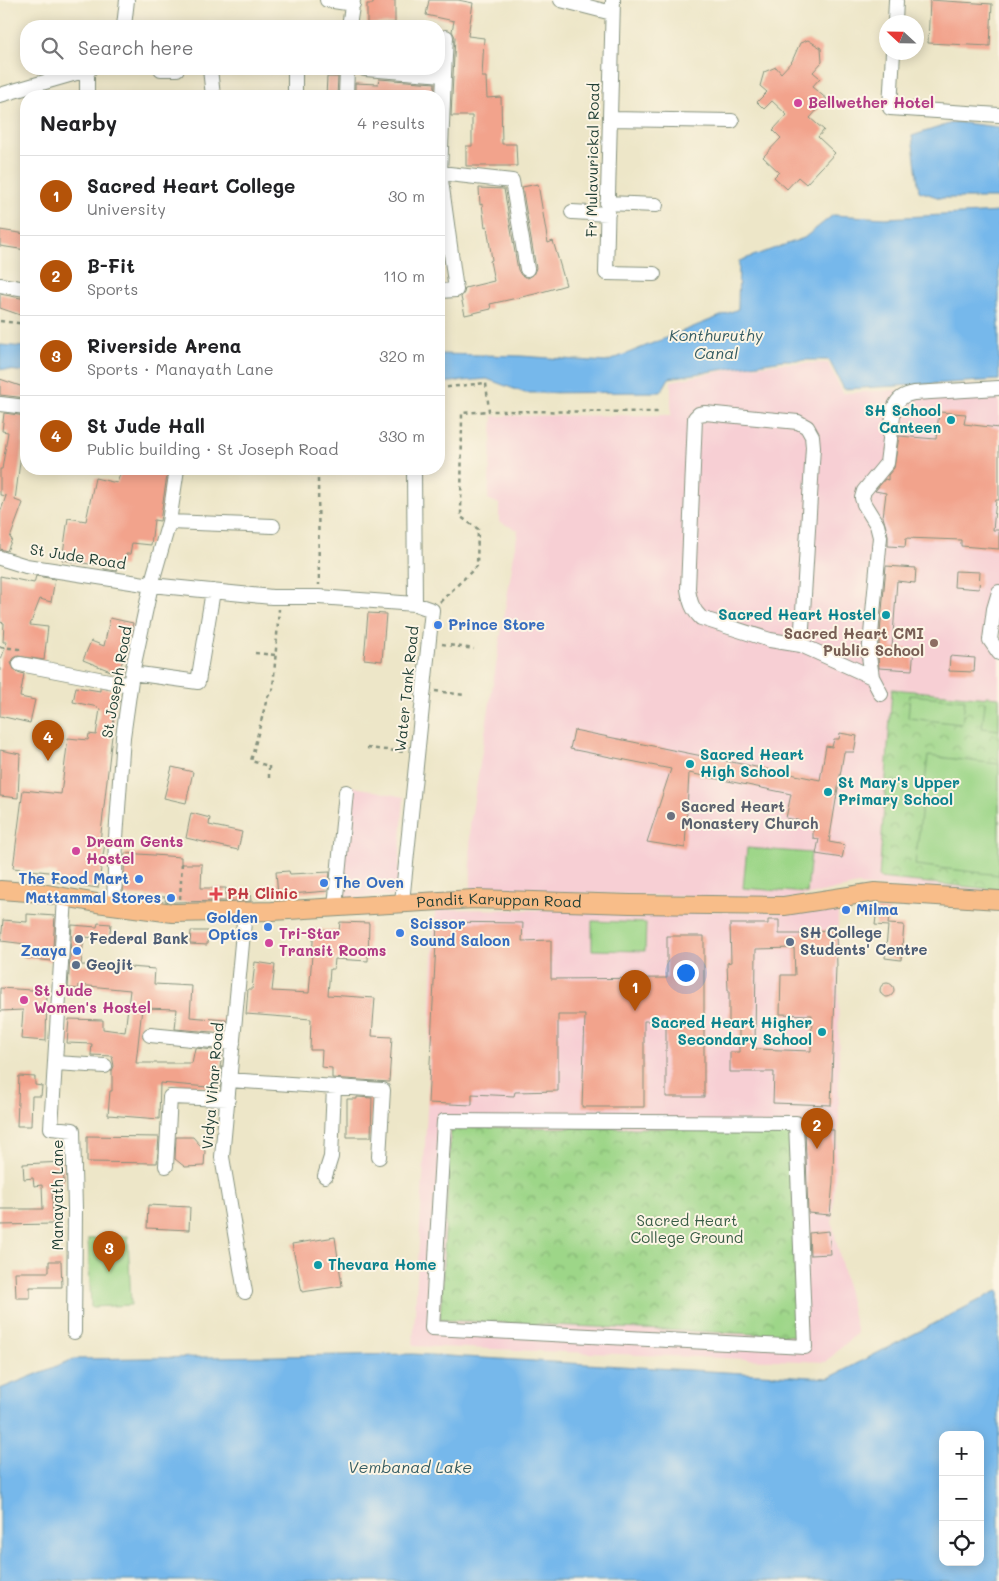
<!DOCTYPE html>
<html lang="en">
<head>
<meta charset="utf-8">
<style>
	:root { --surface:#fff; --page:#f2f2f2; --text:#202124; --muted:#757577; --line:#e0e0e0; --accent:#b45309 }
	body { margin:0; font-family:Mali,sans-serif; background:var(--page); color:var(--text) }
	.controls { position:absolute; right:15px; bottom:15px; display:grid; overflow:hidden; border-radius:10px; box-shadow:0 2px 12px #0003 }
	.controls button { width:45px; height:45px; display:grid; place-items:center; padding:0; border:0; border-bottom:1px solid var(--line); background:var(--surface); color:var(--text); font:25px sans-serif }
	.compass { position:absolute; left:879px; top:15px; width:45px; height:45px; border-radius:50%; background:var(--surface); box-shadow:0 2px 12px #0003; rotate:292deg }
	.you { position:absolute; left:685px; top:972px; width:18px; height:18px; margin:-12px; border:4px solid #fff; border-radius:50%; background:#1a73e8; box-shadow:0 0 0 8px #1a73e833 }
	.badge { display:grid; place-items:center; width:32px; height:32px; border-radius:50%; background:var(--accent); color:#fff; font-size:16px; font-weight:700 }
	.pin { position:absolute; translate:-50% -41px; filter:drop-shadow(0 1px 2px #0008) }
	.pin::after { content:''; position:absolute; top:26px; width:18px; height:15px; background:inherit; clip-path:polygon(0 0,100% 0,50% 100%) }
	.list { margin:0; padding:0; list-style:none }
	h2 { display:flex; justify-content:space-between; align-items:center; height:65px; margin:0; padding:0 20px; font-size:21px }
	h2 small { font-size:16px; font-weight:400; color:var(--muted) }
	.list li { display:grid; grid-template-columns:32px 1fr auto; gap:15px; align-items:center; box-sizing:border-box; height:80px; padding:0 20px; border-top:1px solid var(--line) }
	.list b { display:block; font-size:19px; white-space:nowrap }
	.list p { margin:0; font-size:16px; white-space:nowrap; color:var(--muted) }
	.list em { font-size:16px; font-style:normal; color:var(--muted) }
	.icon { flex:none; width:28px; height:28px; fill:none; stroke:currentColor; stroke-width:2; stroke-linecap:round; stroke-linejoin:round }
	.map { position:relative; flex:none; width:999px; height:1581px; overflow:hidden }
	.search { position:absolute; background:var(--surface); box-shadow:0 2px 12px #0003; left:20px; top:20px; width:425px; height:55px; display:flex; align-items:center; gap:12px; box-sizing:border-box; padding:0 18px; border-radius:20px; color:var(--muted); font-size:19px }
	.panel { position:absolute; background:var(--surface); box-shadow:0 2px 12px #0003; left:20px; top:90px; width:425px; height:385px; border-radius:20px }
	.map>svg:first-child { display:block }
	.built { fill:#f7cfd4 }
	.park { fill:url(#park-crowns); stroke:#5e8a5e }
	.garden { fill:#9dd688; stroke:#5e8a5e }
	.water { fill:#76b8eb; stroke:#4a7a90; fill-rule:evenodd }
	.building { fill:#f2a38c; fill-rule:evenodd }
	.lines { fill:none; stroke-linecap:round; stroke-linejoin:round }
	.minor-casing { stroke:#86927e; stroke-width:16 }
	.major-casing { stroke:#86927e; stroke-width:20 }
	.path { stroke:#86927e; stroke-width:2.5; stroke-dasharray:4 4; stroke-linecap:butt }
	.minor { stroke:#fff; stroke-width:14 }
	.major { stroke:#f8bd89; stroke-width:18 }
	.hotel-dot { fill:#d1479c; stroke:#fcf5e5; stroke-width:2 }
	.culture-dot { fill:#0f9aa8; stroke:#fcf5e5; stroke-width:2 }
	.shop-dot { fill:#3f7fe0; stroke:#fcf5e5; stroke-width:2 }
	.education-dot { fill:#8d6e63; stroke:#fcf5e5; stroke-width:2 }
	.worship-dot { fill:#6b7280; stroke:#fcf5e5; stroke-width:2 }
	.health-dot { fill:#e0444e; stroke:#fcf5e5; stroke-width:2 }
	.service-dot { fill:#5c6f8a; stroke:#fcf5e5; stroke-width:2 }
	.labels { text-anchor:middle; stroke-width:4; stroke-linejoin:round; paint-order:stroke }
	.hotel-label { font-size:15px; font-weight:bold; fill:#b23c85; stroke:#fcf5e5; text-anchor:start }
	.street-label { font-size:15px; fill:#1f3d34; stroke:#fcf5e5 }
	.culture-label { font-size:15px; font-weight:bold; fill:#0d838f; stroke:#fcf5e5; text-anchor:end }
	.shop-label { font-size:15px; font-weight:bold; fill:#366cbe; stroke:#fcf5e5; text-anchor:start }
	.education-label { font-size:15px; font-weight:bold; fill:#785e54; stroke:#fcf5e5; text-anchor:end }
	.worship-label { font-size:15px; font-weight:bold; fill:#5b616d; stroke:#fcf5e5; text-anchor:start }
	.health-label { font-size:15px; font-weight:bold; fill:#be3a42; stroke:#fcf5e5; text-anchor:start }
	.service-label { font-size:15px; font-weight:bold; fill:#4e5e75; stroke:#fcf5e5; text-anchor:start }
	.park-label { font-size:15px; fill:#385c45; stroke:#fcf5e5 }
	.water-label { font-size:16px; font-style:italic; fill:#355c62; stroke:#fcf5e5 }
</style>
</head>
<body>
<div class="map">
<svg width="999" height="1581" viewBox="0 0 999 1581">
	<defs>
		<pattern id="park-crowns" width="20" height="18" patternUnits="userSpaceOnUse" patternTransform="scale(1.25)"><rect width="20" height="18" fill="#9dd688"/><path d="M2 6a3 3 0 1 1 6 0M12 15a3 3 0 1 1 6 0" fill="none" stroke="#7faf70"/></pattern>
	</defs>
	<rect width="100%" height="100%" fill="#fcf5e5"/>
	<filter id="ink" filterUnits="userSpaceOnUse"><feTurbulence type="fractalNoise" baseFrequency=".02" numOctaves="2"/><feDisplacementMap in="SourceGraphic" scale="10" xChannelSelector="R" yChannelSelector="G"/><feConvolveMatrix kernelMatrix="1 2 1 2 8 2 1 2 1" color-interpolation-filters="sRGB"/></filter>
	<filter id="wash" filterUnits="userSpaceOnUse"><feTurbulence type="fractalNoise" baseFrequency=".0096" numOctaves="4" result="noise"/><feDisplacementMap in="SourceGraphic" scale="20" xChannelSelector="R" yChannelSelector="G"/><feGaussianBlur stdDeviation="1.12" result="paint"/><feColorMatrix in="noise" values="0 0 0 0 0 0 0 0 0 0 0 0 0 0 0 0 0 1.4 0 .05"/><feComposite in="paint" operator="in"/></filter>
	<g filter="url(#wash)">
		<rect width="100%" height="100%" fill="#ede6c8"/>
		<path class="built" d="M783 363H828L843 393 999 384V897L858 885 785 900 589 893 471 892 470 825 518 530 499 522V504L488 499 493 416 671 415V381L743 367Z
			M350 786 404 797 397 896 341 899Z
			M435 909 838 912 839 1118 832 1222 857 1333 826 1362 413 1346 427 1110Z"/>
		<path class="park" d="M892 689 999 699V890L879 878Z
			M451 1127 791 1129 797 1336 440 1320Z"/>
		<path class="garden" d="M910 695 965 700 962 724 908 718Z
			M986 696 999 697V730L982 728Z
			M928 756 999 764V875L915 865Z
			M747 848 811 853 807 893 743 888Z
			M592 921 646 923 645 951 592 950Z
			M128 1236 131 1305 91 1307 88 1239Z"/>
		<path class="water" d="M955 122 999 127V198H940L919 191 912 136Z
			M999 212V380L844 389 829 360H783L669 378 661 392 525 393 487 379 439 383V354L521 356 606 362 738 309 739 261 804 238 833 215 886 218Z
			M0 345 26 347V372L0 369Z
			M999 1290V1581H0V1389L74 1359 413 1354 829 1378ZM943 1435H980V1562H943Z"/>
		<g id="blocks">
			<path class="building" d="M373 0H395V23L367 24V4H373Z
				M429 0H458L473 3 468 36 484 38 482 77H486L487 98 501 97 502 144H516L517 166H466V146H472V116H451L455 37 452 31 454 21 426 15Z
				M930 0 992 4 990 46 928 43Z
				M808 40 821 48 822 62 813 72 820 78 812 87 827 99 810 118 824 130 818 137 835 153 806 184 798 177 787 189 774 177 779 172 763 157 781 138 773 130 787 115 772 101 764 109 757 102 767 92 760 86 764 72 776 67 781 73 792 61 800 43Z
				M327 77H338L337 96H326Z
				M379 79 435 83 434 96 355 95V83L378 84Z
				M538 184 548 243 553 241 566 285 535 294 490 304 491 309 465 315 461 297 464 293 465 288 494 281 490 261 492 260 487 226 485 227 482 204 480 205 479 188 504 189 518 270 521 275 528 278 533 275 536 268 522 187Z
				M0 230 26 234V250L0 246Z
				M0 294 26 299V317L0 308Z
				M0 379 26 388V398L0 395Z
				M939 412 966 414 964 424 999 428V500H996L993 530H999V549L961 546V540L906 538 905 547 888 546V535L883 517 886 493 875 491 885 479 888 480V475L894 468 899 436 936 439Z
				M4 413 26 416 15 500 23 503 10 538 12 539 7 551 0 549V513L6 496 0 495V469H2L8 432 2 431Z
				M122 469H168L160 521 154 520 151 545 132 543 130 554H126L125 567 118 566 117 571 104 569V566L62 560 68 518 86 521 95 478 117 483Z
				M886 566 916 568 915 583 897 581 892 648 914 649 912 670 879 668 878 656Z
				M955 571 980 572 979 589 954 587Z
				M0 576 34 583 36 576 55 579 51 602 40 599 30 625 48 627 44 660 18 656 14 658 11 663 15 671 24 674 20 697 35 700 30 723 0 716V662L7 642H3L4 623 0 622Z
				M368 613 386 614 382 661 364 659Z
				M110 618 133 623 125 654 118 674 83 660 91 641 104 646Z
				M950 656 975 658 974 672 949 671Z
				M76 687 100 691V688L117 691 100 842 105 843 98 888 56 882 57 873 13 868 23 790 61 794 68 738 88 740 89 734 96 735 100 709 97 708 98 707 73 702Z
				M574 730 820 780 826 746 832 747 834 739H839L840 733 857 736 854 752H844L829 842 845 845 842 858 816 854 819 839 813 838V823L786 818 791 794 689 773 685 848 647 842 671 769 570 749Z
				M0 750 20 754 18 798 0 796Z
				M172 767 193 772 186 803 164 798Z
				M191 813 210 818 209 825 242 832 238 850 186 838Z
				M125 853 181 857V864H202L201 888H226V901L174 902 165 901 166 897 123 895Z
				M289 871 290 874 330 872 328 891 278 895 276 872Z
				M250 891 251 901H229V892Z
				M877 909 890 910 888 924 904 925 901 960 885 958 888 926 875 925Z
				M27 914 55 916 52 961 24 958 26 944 1 941 3 920 27 922Z
				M768 920H779V934H801V931L836 930 837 967H836L831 1105 773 1103 774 1072H730V1052H739V1029H729V990H728L727 963 731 962 730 924H768ZM794 948 795 975H781L780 1014 812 1015 811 1051 755 1049 756 949Z
				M340 922 369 923 368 961 335 959 334 969H330L328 995 375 998 372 1036 392 1037 389 1082 332 1078V1068L321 1067 322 1050H310L311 1019 246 1014 248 989H252L255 962 275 965 272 991 309 993 314 929 339 931Z
				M437 922 523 923 522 941 551 940V979L667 978V936H704V1097H666V1021H644V1107H582L585 1015H558V1091L515 1092 514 1096 472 1094V1105L428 1103Z
				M98 923 111 924 109 939 84 937 81 965 112 966V965H130V967L155 969 154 984 192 986 190 1017 226 1020 225 1033 175 1029 177 1009 142 1008 136 1063H192L195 1048 223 1051 220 1067H222L220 1088 160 1083 159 1119 108 1115 110 1091H112V1071L114 1066 112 1056 91 1055 92 1044 67 1043 69 1019 103 1020V1029L125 1032 130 990 79 985V989L68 988 72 925 97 927Z
				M191 931H208L207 945 190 944Z
				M880 990a7 7 0 1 1 14 0a7 7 0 1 1-14 0Z
				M0 988 47 991 46 1041 21 1039 23 1010 0 1011Z
				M19 1076 35 1077V1085L42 1086 41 1096H32L31 1126H17Z
				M357 1097 372 1098 371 1137H347V1099H357Z
				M805 1129 834 1130 833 1182 830 1215 808 1213Z
				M87 1136 159 1137 157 1163 87 1162Z
				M176 1137H193L205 1151 204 1166 185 1167 175 1159Z
				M63 1162 64 1184 52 1185 53 1224 0 1225V1209H43L42 1185 34 1186 33 1178 24 1179 23 1164Z
				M148 1205 190 1207 189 1230 147 1228Z
				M829 1231 831 1254 810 1255 809 1233Z
				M335 1237 342 1286 302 1292 292 1244Z
				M49 1261H61L62 1287H30V1298H16L15 1272H49Z"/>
		</g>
	</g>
	<g filter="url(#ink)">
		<use href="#blocks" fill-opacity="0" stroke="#86927e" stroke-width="1"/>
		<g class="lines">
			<g class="minor-casing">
				<path id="minor" d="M327 0 353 4
					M561 0 612 13
					M613 0 606 273 654 274
					M895 22 896 0
					M124 26 127 0
					M349 26 353 0
					M893 52 890 108 999 115
					M87 69V96
					M161 69H177
					M210 69 213 96
					M295 69V96
					M365 69 444 75 440 173 456 290 439 291
					M444 75 446 37
					M0 95 90 69
					M346 96 347 69
					M610 119 732 121
					M440 173 512 181 527 269
					M607 203 656 205
					M572 212 608 214
					M0 285 26 289
					M0 404 26 407
					M414 469 415 604
					M169 522 273 526
					M0 558 26 566 151 585 272 597H319L415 604 432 610 402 902
					M999 592 994 609 990 640 999 653
					M801 645 813 447 812 436 807 427 798 422 705 413 699 414 695 418 688 589C690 602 692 609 701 618L770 640 801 645 872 677
					M20 664 130 685
					M132 673 198 682 213 591
					M881 694 872 677 869 656 880 537 877 525 864 504 862 498 864 491 887 463 894 408C898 398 904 395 914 393L999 388
					M65 897 51 1128 73 1130 75 1209 74 1332
					M114 905 116 838 123 737 132 673 151 585 169 522 177 469
					M335 907 346 792
					M245 911 222 1157 245 1292
					M150 1035 233 1043
					M55 1063 105 1066
					M229 1080 383 1090 379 1157
					M444 1121 796 1123 805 1347 432 1328Z
					M166 1166 170 1097 228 1099
					M325 1176 331 1157 334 1087"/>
			</g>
			<g class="major-casing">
				<g id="major">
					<path id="s1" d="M0 890 42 893 97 903 173 913 272 911 474 899 630 904 784 906 875 892 999 900"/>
				</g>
			</g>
			<path class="path" d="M0 321 26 324
				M439 388 486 383 489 411 658 412
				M318 479 319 585
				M440 602 477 566 478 529 461 517 462 413 489 411
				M442 644 474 649
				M0 647 19 649V652
				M255 653 276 655
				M435 691 465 695
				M367 748 406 752
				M269 778V766L251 761 267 698 273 689 279 609
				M180 899 182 862"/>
			<use href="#minor" class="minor"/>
			<use href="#major" class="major"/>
		</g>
	</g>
	<g class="hotel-dot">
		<circle cx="798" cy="103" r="5"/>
		<circle cx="76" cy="851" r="5"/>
		<circle cx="269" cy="943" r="5"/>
		<circle cx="24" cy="1000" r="5"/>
	</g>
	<g class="culture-dot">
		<circle cx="951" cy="420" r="5"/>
		<circle cx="886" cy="615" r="5"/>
		<circle cx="690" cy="764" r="5"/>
		<circle cx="828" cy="792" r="5"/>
		<circle cx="822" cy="1032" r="5"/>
		<circle cx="318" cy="1265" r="5"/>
	</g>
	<g class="shop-dot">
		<circle cx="438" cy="625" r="5"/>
		<circle cx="139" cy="879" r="5"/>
		<circle cx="324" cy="883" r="5"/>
		<circle cx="171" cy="898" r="5"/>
		<circle cx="846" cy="910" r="5"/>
		<circle cx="268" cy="927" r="5"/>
		<circle cx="400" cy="933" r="5"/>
		<circle cx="77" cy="951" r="5"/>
	</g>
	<circle class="education-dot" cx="934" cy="643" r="5"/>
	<circle class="worship-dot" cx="671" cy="816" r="5"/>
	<path class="health-dot" d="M213.5 886.5h5v5h5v5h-5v5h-5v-5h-5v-5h5z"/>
	<g class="service-dot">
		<circle cx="79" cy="939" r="5"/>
		<circle cx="790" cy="942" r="5"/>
		<circle cx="76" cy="965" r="5"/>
	</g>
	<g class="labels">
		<g class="hotel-label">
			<text x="808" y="108">Bellwether Hotel</text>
			<text x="86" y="847">Dream Gents<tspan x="86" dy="17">Hostel</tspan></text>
			<text x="279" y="939">Tri-Star<tspan x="279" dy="17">Transit Rooms</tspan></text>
			<text x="34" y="996">St Jude<tspan x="34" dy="17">Women's Hostel</tspan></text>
		</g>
		<g class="street-label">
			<text transform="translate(593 160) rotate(-89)" y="5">Fr Mulavurickal Road</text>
			<text transform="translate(78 557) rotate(9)" y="5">St Jude Road</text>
			<text transform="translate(117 682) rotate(-80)" y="5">St Joseph Road</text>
			<text transform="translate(407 689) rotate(-84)" y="5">Water Tank Road</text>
			<text dy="5" stroke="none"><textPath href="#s1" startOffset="501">Pandit Karuppan Road</textPath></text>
			<text transform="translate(213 1086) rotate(-85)" y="5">Vidya Vihar Road</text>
			<text transform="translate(58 1195) rotate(-90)" y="5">Manayath Lane</text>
		</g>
		<g class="culture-label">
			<text x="941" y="416">SH School<tspan x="941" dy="17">Canteen</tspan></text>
			<text x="876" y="620">Sacred Heart Hostel</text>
			<text x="700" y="760" text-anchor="start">Sacred Heart<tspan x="700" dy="17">High School</tspan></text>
			<text x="838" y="788" text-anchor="start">St Mary's Upper<tspan x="838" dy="17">Primary School</tspan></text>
			<text x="812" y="1028">Sacred Heart Higher<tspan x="812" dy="17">Secondary School</tspan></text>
			<text x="328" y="1270" text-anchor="start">Thevara Home</text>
		</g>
		<g class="shop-label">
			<text x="448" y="630">Prince Store</text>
			<text x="129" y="884" text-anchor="end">The Food Mart</text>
			<text x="334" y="888">The Oven</text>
			<text x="161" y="903" text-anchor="end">Mattammal Stores</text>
			<text x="856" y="915">Milma</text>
			<text x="258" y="923" text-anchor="end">Golden<tspan x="258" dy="17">Optics</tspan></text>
			<text x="410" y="929">Scissor<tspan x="410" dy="17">Sound Saloon</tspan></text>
			<text x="67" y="956" text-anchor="end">Zaaya</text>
		</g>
		<g class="education-label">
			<text x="924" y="639">Sacred Heart CMI<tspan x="924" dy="17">Public School</tspan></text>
		</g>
		<g class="worship-label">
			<text x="681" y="812">Sacred Heart<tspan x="681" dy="17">Monastery Church</tspan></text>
		</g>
		<g class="health-label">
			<text x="227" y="899">PH Clinic</text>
		</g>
		<g class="service-label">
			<text x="800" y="938">SH College<tspan x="800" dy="17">Students' Centre</tspan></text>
			<text x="89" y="944">Federal Bank</text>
			<text x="86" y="970">Geojit</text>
		</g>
		<g class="park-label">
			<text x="687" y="1226">Sacred Heart<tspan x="687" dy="17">College Ground</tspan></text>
		</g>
		<g class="water-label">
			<text x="716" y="341">Konthuruthy<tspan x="716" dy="18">Canal</tspan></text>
			<text x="410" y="1473">Vembanad Lake</text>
		</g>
	</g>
</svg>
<div class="controls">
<button>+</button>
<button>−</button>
<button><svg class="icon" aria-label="locate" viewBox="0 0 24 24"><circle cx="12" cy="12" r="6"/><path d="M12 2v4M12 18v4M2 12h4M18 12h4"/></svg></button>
</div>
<svg class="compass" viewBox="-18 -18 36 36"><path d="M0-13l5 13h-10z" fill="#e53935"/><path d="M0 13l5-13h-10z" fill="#757577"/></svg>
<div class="you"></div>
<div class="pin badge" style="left:635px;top:1011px">1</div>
<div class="pin badge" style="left:817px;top:1149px">2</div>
<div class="pin badge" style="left:109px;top:1272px">3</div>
<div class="pin badge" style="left:48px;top:761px">4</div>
<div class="search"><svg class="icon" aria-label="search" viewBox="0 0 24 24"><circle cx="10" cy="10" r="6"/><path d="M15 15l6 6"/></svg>Search here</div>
<section class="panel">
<h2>Nearby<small>4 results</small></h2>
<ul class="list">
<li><span class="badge">1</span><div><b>Sacred Heart College</b><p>University</p></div><em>30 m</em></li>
<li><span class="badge">2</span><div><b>B-Fit</b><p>Sports</p></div><em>110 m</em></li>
<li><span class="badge">3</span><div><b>Riverside Arena</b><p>Sports · Manayath Lane</p></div><em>320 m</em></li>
<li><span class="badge">4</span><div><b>St Jude Hall</b><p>Public building · St Joseph Road</p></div><em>330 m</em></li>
</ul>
</section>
</div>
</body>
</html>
